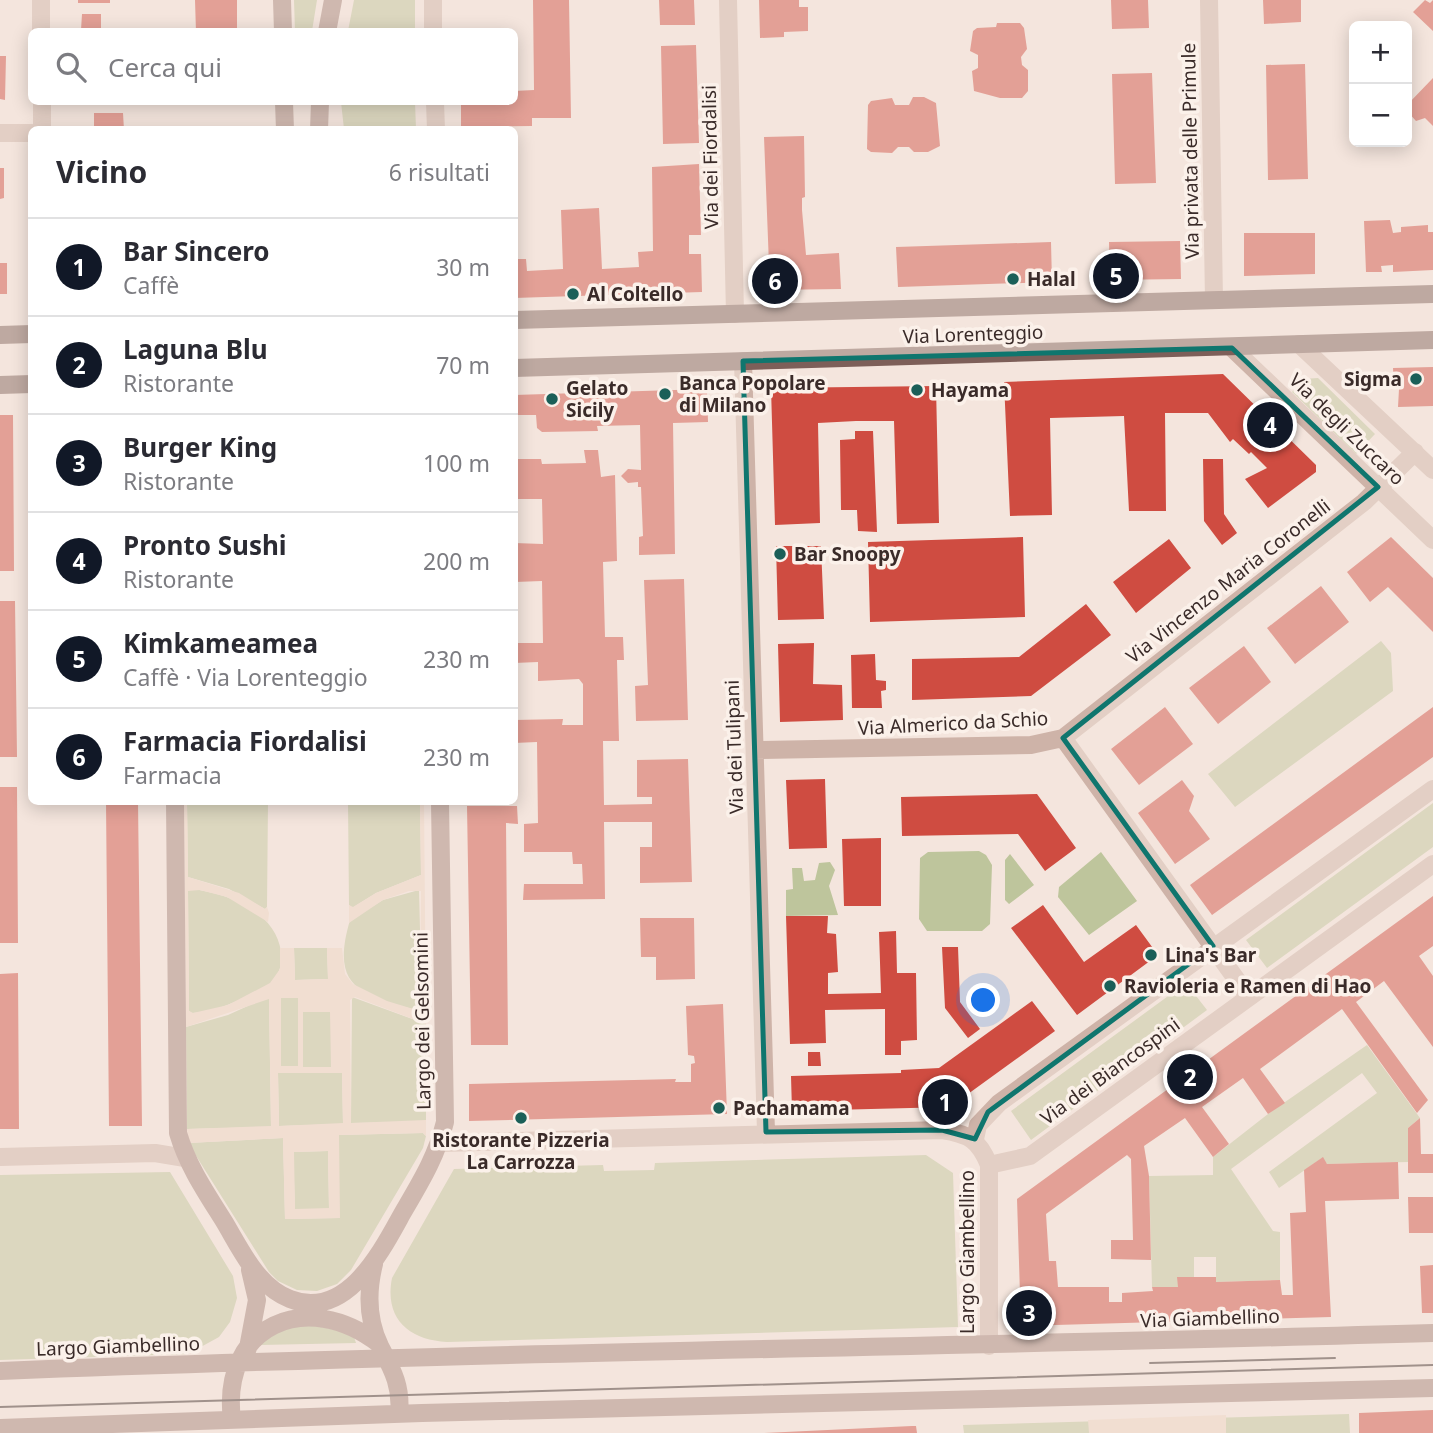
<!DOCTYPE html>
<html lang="it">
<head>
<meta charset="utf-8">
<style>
	:root { --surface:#fff; --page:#f2f2f3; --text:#2b2b33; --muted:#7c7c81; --line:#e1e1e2; --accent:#111827 }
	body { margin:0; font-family:"Noto Sans",sans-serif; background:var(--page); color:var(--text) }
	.controls { position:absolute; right:21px; top:21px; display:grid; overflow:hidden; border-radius:10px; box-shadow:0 4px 18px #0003 }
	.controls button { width:63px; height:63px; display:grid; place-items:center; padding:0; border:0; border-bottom:2px solid var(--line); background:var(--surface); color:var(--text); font:35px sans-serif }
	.you { position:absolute; left:984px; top:1001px; width:24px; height:24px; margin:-18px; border:5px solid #fff; border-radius:50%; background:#1a73e8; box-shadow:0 0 0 10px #1a73e833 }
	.badge { display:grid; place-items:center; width:46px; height:46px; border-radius:50%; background:var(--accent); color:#fff; font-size:23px; font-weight:700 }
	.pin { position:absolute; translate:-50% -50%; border:4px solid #fff; box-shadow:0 2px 7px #0006 }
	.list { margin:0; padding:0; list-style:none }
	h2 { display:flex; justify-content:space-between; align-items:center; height:91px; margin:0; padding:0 28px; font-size:30px }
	h2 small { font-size:23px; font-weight:400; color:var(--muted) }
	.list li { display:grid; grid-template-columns:46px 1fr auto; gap:21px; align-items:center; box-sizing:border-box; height:98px; padding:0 28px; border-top:2px solid var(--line) }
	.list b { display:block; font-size:26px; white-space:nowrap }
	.list p { margin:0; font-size:23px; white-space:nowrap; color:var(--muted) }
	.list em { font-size:23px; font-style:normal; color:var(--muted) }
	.icon { flex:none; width:38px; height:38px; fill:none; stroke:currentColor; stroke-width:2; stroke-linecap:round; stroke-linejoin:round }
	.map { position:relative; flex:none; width:1433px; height:1433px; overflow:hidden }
	.search { position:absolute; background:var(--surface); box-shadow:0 4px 18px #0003; left:28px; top:28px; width:490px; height:77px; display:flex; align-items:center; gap:18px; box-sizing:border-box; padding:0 24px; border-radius:10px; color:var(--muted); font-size:26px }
	.panel { position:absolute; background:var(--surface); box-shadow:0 4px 18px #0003; left:28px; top:126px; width:490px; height:679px; border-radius:10px }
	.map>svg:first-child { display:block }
	.green { fill:#bec59c }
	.plaza { fill:#edd4c3; fill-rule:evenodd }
	.building { fill:#cf4c41 }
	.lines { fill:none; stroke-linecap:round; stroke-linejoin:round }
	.street { stroke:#ceb3a8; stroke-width:18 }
	.secondary { stroke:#a28179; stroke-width:18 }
	.primary { stroke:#7d5f59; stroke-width:18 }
	.tram { stroke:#3a2b29; stroke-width:2 }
	.marked { fill:none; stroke:#0f766e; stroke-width:5; stroke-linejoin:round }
	.poi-dot { fill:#1b5f58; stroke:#fbf1ea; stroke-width:2.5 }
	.labels { text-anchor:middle; stroke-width:7; stroke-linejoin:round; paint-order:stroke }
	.street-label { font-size:19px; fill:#3a2b29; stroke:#fbf1ea }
	.poi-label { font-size:19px; font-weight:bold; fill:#3a2b29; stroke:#fbf1ea; text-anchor:start }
</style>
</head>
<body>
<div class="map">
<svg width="1433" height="1433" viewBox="0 0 1433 1433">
	<rect width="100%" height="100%" fill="#f4e5dd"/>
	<path class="green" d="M294 0H317L312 31H295Z
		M354 0H415V31H348Z
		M341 102H415L416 129H344Z
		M1318 378 1375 434 1356 454 1292 392 1303 379Z
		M1381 641 1391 653 1393 691 1235 807 1208 774Z
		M187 802H268L267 907 265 909 229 889 188 877Z
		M348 802H420L421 875 376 893 352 908 349 905Z
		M1433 803V847L1267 968 1246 940Z
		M979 851 986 855 992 865 990 924 982 931H927L919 919 920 858 928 852Z
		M1101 852 1137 901 1089 935 1058 897 1059 887Z
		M1010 854 1034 885 1009 904 1005 900V860Z
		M830 862 835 870 829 886 838 915 786 916V890L793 889 792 868H802L804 881 815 880 819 863Z
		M191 889C227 893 276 911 281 952 282 963 280 974 272 982 264 989 253 993 243 998 227 1006 210 1012 192 1013L189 1011 188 891Z
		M419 890 422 1009 420 1011C360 995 330 988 350 920L383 900Z
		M294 948H327L328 979 295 980Z
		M1186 983 1207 1010 1031 1140 1011 1111Z
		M298 997 299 1066H281V998Z
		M352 997 426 1024V1120L423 1122 351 1123Z
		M265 998 269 999 271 1127 187 1129 186 1027 228 1015Z
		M331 1011V1067L303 1068V1012Z
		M1367 1045 1420 1118 1408 1128V1162L1327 1164 1322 1158 1279 1188 1269 1172 1377 1093 1362 1073 1231 1169 1273 1231 1280 1232V1280L1216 1282V1257H1194V1278H1178V1287H1152L1149 1176 1213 1175V1157L1268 1114Z
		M278 1073H342L343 1124 279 1126Z
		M423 1133 426 1136 423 1148 351 1270 337 1284 317 1291 297 1290 278 1281 269 1272 188 1143 283 1138 285 1219 339 1218 338 1135Z
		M328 1151 329 1209H295L293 1152Z
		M926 1155 953 1173 958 1327 447 1342C409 1340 384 1319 392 1278L454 1169 603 1165 604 1171 654 1170 655 1163Z
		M170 1172 233 1276 237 1298 230 1322 219 1337 188 1354 0 1360V1175Z
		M300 1322 353 1334 356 1343 260 1345 275 1329Z
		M1349 1414 1350 1433H964L963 1425Z"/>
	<path class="plaza" d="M184 802H187L188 877 239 893 265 909 267 907 269 913 268 922 227 897 200 890 188 891 189 1011 193 1013 228 1005 270 983 280 969V948H294L295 980 328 979 327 948H342L345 974 353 984 387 1001 420 1011 421 891H409L383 900 349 923V905L353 907 376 893 421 875 420 802H424L426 1024 355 997 350 1000 351 1123 426 1120V1136L423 1133 339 1135 340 1218 285 1219 283 1138 188 1143 187 1129 271 1126 269 999 186 1027ZM281 998H298V1066H281ZM303 1012H330L331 1067H303ZM342 1073 343 1123 279 1126 278 1073ZM328 1151 329 1208 295 1209 294 1152Z
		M1226 1415V1433H1089L1088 1420Z"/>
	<path class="building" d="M78 0H110V3H78Z
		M195 0H237V32H196Z
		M533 0H569L571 118H532V126L461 127V102H514V91L534 90Z
		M659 0H694L695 25H660Z
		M759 0H799V7H808V31L784 32V37L760 38Z
		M1111 0H1148L1149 28 1112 29Z
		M1263 0H1301V22L1264 24Z
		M1425 0 1430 3 1433 0V31L1413 12Z
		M82 14H101V31L81 30Z
		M997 23H1020L1024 28 1027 49 1021 57 1022 65 1028 70V91L1022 98H1000L974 91 972 71 978 68V55L970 51 973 31 977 28 996 27Z
		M696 45 699 143 663 144 661 46Z
		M0 56H6L5 100 0 99Z
		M1305 64 1308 179 1268 180 1266 65Z
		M1152 73 1156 183 1115 184 1112 74Z
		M1433 78V126L1425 118 1416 121 1407 111V105Z
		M913 97H924L936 103 940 146 928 152H914L909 147H898L892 153 871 152 867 149 868 105 871 101 892 98 895 105H909Z
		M94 113H123L124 130H94Z
		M804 136 805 197 802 198V210L806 255 839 253 841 289 770 290 764 137Z
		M699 164 701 235H689V254H701L702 292 514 298V259H526L527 271 563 269 561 210 599 208 602 269 639 267 638 252 653 251 652 167Z
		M0 168H4V198L0 199Z
		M1390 220 1393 233 1401 232V227L1428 225V232H1433V270L1393 272V265L1381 266 1382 272H1366L1364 221Z
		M1244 233H1315V274L1244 276Z
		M1180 241 1181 279 1110 280 1109 242Z
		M1051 242 1052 282 898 287 896 247Z
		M0 263H7V294H0Z
		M1433 367V406L1398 407 1399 389 1394 388 1393 368Z
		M1223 374 1316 465V472L1268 508 1245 479 1267 468 1251 452 1249 454 1233 439 1230 442 1208 413H1165L1166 511H1129L1124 416 1050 418 1052 515 1010 516 1004 382Z
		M936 386 939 523 897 524 894 421H856L818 423 820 523 775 525 771 388Z
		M707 389 708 422 673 423 675 554 639 555V537L643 536 641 487H638V482L628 483 621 476 628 469 641 470 640 425 597 426 598 431 542 432 537 428 536 415H514V395Z
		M0 415H13L14 571H0Z
		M855 431H873L877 532 858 531 857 510H841L840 440 855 439Z
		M584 450H598L601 477 615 475 617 561 603 562 605 637H623L624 660H617L619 741H603L604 805 652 804V797H637V760L688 759 692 882 640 883V847H652V822H604L605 899 523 900 524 884H583L582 864H573L572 852H524V824L538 823 537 742 514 743V720L563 719 562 725H583V684L579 679 538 681V662L514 663V643H543L542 581 515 582 514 543 543 544 542 499H514V459H541L542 464 586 463Z
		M1203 459H1223L1224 514 1237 533 1222 545 1204 521Z
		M1023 537 1025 617 870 622 868 542Z
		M1391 537 1433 578V632L1388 587 1370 602 1347 572Z
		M1169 539 1191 568 1136 613 1113 582Z
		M776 546H821L824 619 778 620Z
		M684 579 688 720 636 721 635 686 648 685 644 580Z
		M1321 586 1349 622 1295 664 1267 628Z
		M0 601H15L17 757H0Z
		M1086 604 1111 635 1031 696 912 700V659L1019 657Z
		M814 643 813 684 842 685 843 720 780 722 778 644Z
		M1244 646 1271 682 1218 724 1189 688Z
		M875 654 876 680 886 681V690L881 691 882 708H852L851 655Z
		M1165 707 1193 744 1139 785 1111 749Z
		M1433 707V757L1212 915 1190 885Z
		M825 779 827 848 789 849 786 780Z
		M1182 780 1194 796 1189 811 1210 839 1175 864 1138 813Z
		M0 787H17L18 943H0Z
		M1037 794 1076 848 1045 871 1018 834 902 836 901 797Z
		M106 802H138L142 1126H109Z
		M467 806H517L518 824 506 823 508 1045H471Z
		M881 838V906H844L842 839Z
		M1433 896V946L1419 956 1433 976V1047L1384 981 1356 1002 1428 1100 1417 1113 1342 1009 1260 1069 1285 1103 1268 1114 1243 1078 1202 1107 1229 1144 1213 1157 1185 1118 1144 1146 1149 1176 1151 1260 1111 1259V1240H1133L1131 1159 1127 1155 1046 1214 1049 1261H1056L1058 1287H1109V1302H1122V1293L1153 1291 1152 1287H1178L1177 1277H1216V1282L1280 1280 1282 1295H1293L1290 1213 1306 1212 1304 1170 1323 1157 1327 1164 1398 1162 1399 1199 1325 1201 1331 1317 1021 1326 1017 1199Z
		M1043 905 1084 962 1136 925 1158 955 1077 1015 1011 928Z
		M786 916H828L827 933 836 934 838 972 828 973V994L881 993 879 932 896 931 897 973H916L917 1040 901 1041V1055H885V1009L825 1010 826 1043 790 1044Z
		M640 918H694L695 979 656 980V957H641Z
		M942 947H958L960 1002 980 1029 968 1038 945 1008Z
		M18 973 19 1129H0V974Z
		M1032 1001 1055 1031 950 1107 792 1111 791 1076 901 1073V1070L939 1068Z
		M723 1004 727 1114 469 1121V1084L676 1079 675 1082H691V1064L695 1063 694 1056 688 1055 686 1006Z
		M808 1052H820L821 1066H808Z
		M1420 1118 1421 1154H1433V1173H1408V1128Z
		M1408 1197H1433V1233H1409Z
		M1433 1265V1313H1422L1420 1266Z
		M1433 1410V1433H1359V1413Z
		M912 1426H916L917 1433H764Z"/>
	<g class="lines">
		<path class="street" d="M41 0V32
			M433 0V32
			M728 0 735 314
			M1209 0 1214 300
			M42 102V130
			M435 102 436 130
			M0 133H32
			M1299 344 1433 470
			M1232 348 1433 540
			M743 361 766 1132
			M1063 738 1249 997
			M756 750 1031 745 1063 738 1364 502 1415 452
			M975 1139 978 1125 999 1103 1433 789
			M440 1143 942 1130C969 1134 979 1140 989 1165V1346
			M0 1157 155 1153 185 1158
			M989 1165 1030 1156 1433 864"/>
		<path class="secondary" d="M282 0 283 32
			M327 32 333 0
			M284 102 285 130
			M319 130 320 102
			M175 802 178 1133C188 1167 207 1194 225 1223 241 1250 258 1287 290 1299 346 1321 381 1252 402 1214 420 1183 436 1158 445 1122L440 802
			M374 1264C367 1292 367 1319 380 1346 392 1369 402 1386 399 1414
			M248 1348 257 1300 250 1270
			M0 1371C478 1352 955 1347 1433 1333
			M232 1420C220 1325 307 1288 379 1344
			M0 1428 422 1413 1433 1388"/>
		<path class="primary" d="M514 320 1433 294
			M0 335 32 334
			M514 368 1433 340
			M0 385 32 384"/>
		<path class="tram" d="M1150 1363 1335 1358
			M0 1407 1433 1365"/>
	</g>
	<path d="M0 0H1433V1433H0ZM1232 348 1378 487 1063 738 1213 946 988 1112 975 1139 942 1130 766 1132 743 361Z" fill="#f4e5dd" fill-opacity=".55" fill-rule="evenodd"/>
	<path class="marked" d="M1232 348 1378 487 1063 738 1213 946 988 1112 975 1139 942 1130 766 1132 743 361Z"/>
	<g class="poi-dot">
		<circle cx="1013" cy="279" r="7"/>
		<circle cx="573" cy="294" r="7"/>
		<circle cx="1416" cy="379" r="7"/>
		<circle cx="917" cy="390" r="7"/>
		<circle cx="665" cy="394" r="7"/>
		<circle cx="552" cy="399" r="7"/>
		<circle cx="780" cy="554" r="7"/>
		<circle cx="1151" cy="955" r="7"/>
		<circle cx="1110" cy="986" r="7"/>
		<circle cx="719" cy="1108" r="7"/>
		<circle cx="521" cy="1118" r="7"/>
	</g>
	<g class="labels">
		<g class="street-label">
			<text transform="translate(1190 151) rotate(-91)" y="7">Via privata delle Primule</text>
			<text transform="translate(710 157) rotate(-91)" y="7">Via dei Fiordalisi</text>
			<text transform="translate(973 334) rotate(-2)" y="7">Via Lorenteggio</text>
			<text transform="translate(1347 429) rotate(44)" y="7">Via degli Zuccaro</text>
			<text transform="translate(1228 581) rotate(-38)" y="7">Via Vincenzo Maria Coronelli</text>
			<text transform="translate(953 723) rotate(-3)" y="7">Via Almerico da Schio</text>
			<text transform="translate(734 747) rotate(-92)" y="7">Via dei Tulipani</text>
			<text transform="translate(422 1021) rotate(-91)" y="7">Largo dei Gelsomini</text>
			<text transform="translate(1110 1071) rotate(-36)" y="7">Via dei Biancospini</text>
			<text transform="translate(967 1252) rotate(-90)" y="7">Largo Giambellino</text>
			<text transform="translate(1210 1318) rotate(-2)" y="7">Via Giambellino</text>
			<text transform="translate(118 1346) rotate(-2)" y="7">Largo Giambellino</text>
		</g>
		<g class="poi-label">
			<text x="1027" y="286">Halal</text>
			<text x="587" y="301">Al Coltello</text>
			<text x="1402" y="386" text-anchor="end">Sigma</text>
			<text x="679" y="390">Banca Popolare<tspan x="679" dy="22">di Milano</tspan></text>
			<text x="566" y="395">Gelato<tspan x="566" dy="22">Sicily</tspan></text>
			<text x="931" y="397">Hayama</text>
			<text x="794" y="561">Bar Snoopy</text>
			<text x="1165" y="962">Lina's Bar</text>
			<text x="1124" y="993">Ravioleria e Ramen di Hao</text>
			<text x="733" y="1115">Pachamama</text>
			<text x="521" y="1147" text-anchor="middle">Ristorante Pizzeria<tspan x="521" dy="22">La Carrozza</tspan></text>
		</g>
	</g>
</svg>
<div class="controls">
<button>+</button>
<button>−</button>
</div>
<div class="you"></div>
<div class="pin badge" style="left:945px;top:1102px">1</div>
<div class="pin badge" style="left:1190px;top:1077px">2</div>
<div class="pin badge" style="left:1029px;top:1313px">3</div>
<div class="pin badge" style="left:1270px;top:425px">4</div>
<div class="pin badge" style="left:1116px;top:276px">5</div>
<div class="pin badge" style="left:775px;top:281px">6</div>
<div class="search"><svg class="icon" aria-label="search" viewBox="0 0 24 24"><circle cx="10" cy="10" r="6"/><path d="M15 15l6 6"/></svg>Cerca qui</div>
<section class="panel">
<h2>Vicino<small>6 risultati</small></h2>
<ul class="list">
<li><span class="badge">1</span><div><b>Bar Sincero</b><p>Caffè</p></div><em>30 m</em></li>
<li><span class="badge">2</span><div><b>Laguna Blu</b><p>Ristorante</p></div><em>70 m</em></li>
<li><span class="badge">3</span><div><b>Burger King</b><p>Ristorante</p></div><em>100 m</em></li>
<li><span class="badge">4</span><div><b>Pronto Sushi</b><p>Ristorante</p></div><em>200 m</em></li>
<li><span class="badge">5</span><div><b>Kimkameamea</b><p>Caffè · Via Lorenteggio</p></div><em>230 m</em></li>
<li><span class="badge">6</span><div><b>Farmacia Fiordalisi</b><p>Farmacia</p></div><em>230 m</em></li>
</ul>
</section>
</div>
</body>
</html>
